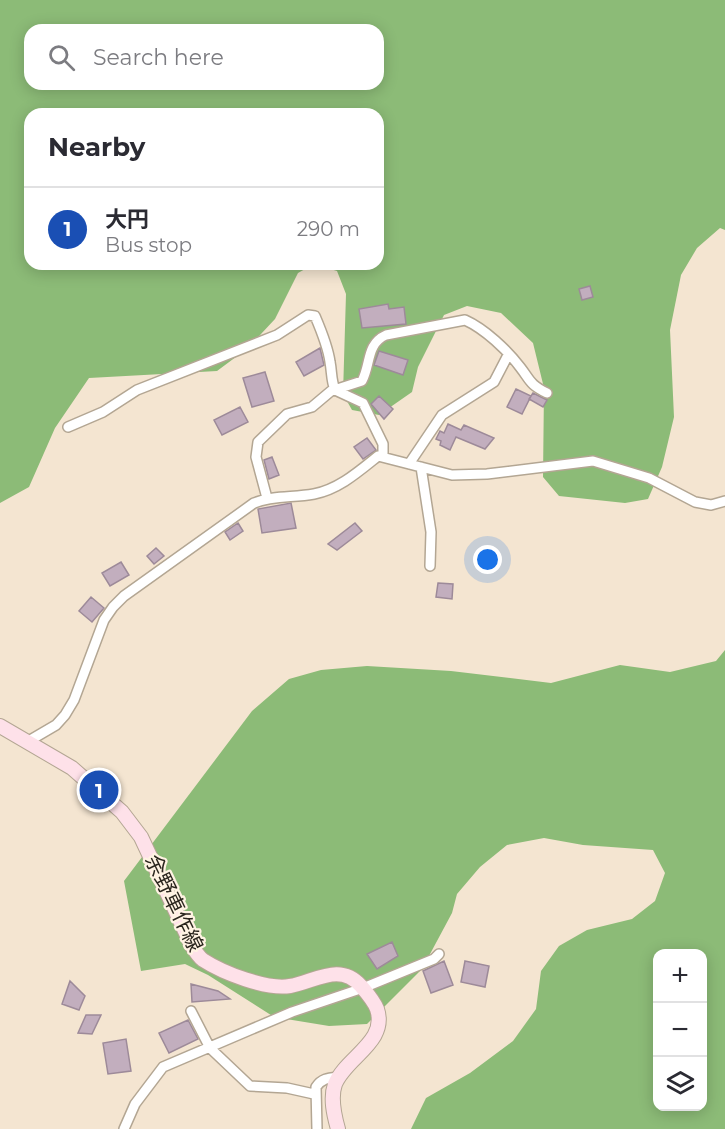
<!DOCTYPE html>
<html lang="en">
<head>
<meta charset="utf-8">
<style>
	:root { --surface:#fff; --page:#f2f2f3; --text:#2b2b33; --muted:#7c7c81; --line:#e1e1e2; --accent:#a26c26 }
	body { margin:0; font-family:Montserrat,"Noto Sans JP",sans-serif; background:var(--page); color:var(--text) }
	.controls { position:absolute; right:18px; bottom:18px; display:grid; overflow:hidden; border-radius:12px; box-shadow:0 3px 15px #0003 }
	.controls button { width:54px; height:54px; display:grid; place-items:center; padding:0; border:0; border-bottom:2px solid var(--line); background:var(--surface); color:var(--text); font:30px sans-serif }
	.you { position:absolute; left:488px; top:560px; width:21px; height:21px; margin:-15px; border:4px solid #fff; border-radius:50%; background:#1a73e8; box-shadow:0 0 0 9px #1a73e833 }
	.badge { display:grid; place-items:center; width:39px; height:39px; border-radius:50%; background:var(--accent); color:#fff; font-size:20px; font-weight:700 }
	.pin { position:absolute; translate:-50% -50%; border:3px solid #fff; box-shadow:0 2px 6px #0006 }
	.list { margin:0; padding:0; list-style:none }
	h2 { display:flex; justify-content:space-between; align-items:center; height:78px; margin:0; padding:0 24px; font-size:26px }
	h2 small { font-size:20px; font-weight:400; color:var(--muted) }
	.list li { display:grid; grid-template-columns:39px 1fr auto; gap:18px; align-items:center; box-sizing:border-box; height:84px; padding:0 24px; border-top:2px solid var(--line) }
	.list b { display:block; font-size:22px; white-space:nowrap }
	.list p { margin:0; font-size:20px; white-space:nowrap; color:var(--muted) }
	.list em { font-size:20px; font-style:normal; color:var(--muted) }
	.icon { flex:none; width:33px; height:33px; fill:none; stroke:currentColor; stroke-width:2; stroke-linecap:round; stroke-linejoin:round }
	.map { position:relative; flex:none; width:725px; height:1129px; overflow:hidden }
	.search { position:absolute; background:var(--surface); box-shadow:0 3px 15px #0003; left:24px; top:24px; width:360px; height:66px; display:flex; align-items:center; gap:15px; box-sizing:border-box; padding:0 21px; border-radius:18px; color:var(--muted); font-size:22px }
	.panel { position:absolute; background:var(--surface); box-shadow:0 3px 15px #0003; left:24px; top:108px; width:360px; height:162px; border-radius:18px }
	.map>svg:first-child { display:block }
	.forest { fill:#8cbb77; fill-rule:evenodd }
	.building { fill:#c2aebe; stroke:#9d8a99; stroke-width:1.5 }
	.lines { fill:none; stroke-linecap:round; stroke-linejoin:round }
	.minor-casing { stroke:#b3a693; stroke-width:12 }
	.secondary-casing { stroke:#b3a693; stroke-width:16 }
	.minor { stroke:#fff; stroke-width:9 }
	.secondary { stroke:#fee1e9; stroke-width:14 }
	.labels { text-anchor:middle; stroke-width:4.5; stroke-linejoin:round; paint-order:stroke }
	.street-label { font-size:21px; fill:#2b261e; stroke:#fff3e3 }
</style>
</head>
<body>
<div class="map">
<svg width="725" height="1129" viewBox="0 0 725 1129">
	<rect width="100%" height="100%" fill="#f4e5d1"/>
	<path class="forest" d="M0 0H725V230L720 228 697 248 681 275 670 330 674 417 662 467 648 499 625 503 559 496 543 477 544 388 533 343 501 313 467 306 444 315 418 367 412 392 379 415 352 410 343 394 346 294 337 271 314 264 298 273 275 319 248 348 217 371 89 378 55 428 29 487 0 503ZM30 30H378V84H30ZM30 114H378V264H30Z
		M725 650V1129H411L426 1098 470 1073 513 1041 536 1009 541 971 559 946 587 930 632 919 655 901 665 873 653 850 583 845 544 838 507 845 480 867 457 894 452 913 422 969 367 1024 329 1026 274 1017 208 975 185 964 141 971 124 881 252 711 289 679 321 670 367 666 451 671 551 683 620 665 670 672 716 661ZM658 954H702V1106H658Z"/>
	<path class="building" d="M590 286 593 297 582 300 579 289Z
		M388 304 389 309 404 307 406 324 362 328 359 309Z
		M320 348 324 365 304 376 296 362Z
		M379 351 408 360 403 375 374 365Z
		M265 372 274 401 252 407 243 378Z
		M516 389 531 396 522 414 507 407Z
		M533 393 547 400 543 407 529 399Z
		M379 396 393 409 384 419 371 404Z
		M240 407 248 422 222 435 214 420Z
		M448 424 461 430 464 425 494 438 485 449 456 437 450 450 440 445 441 441 436 439 440 431 444 433Z
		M367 438 376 450 363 459 354 447Z
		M272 457 279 475 269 479 264 460Z
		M291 503 296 528 262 533 258 509Z
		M238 523 243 531 230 540 225 532Z
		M355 523 362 531 337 550 328 544Z
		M156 548 164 556 154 564 147 556Z
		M121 562 129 575 110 586 102 573Z
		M438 583 453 584 452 599 436 597Z
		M91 597 104 608 92 622 79 611Z
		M392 942 398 956 377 969 367 954Z
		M444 961 453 985 431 993 423 971Z
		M465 961 489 966 485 987 461 982Z
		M70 981 85 996 79 1010 62 1004Z
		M191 984 218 991 230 999 192 1002Z
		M86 1015H101L92 1034 78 1033Z
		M188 1020 198 1039 169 1053 159 1033Z
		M126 1039 131 1071 108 1074 103 1043Z"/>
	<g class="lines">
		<g class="minor-casing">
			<path id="minor" d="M68 427 103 412 137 390 277 335 308 315 315 316C321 330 328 347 330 362 332 372 331 380 335 390L363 403 383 444V456
				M409 464 442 415 494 382 508 355
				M421 467 431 532 430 566
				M267 498 256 457 258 442 287 414 312 407 331 391 362 381C371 364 366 344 386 335L465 320C485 329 507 350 520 367 531 381 529 384 547 393
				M27 742 56 725 65 715 74 700 104 620 113 607 124 596 254 503C274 495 293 498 314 494 339 489 358 472 378 456L452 475 487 474 593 461 649 478 695 502 711 505 725 501
				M191 1011 210 1048 250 1086 287 1088 314 1094
				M124 1129 135 1104 163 1067 292 1012 363 988 434 959 439 954
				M317 1129 316 1087C322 1078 329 1078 339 1077"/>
		</g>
		<g class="secondary-casing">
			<path id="secondary" d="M0 726 72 768 122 812 141 837 192 946C195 951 199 957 203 960 223 973 267 990 290 986 316 981 340 962 361 986 367 993 374 1001 377 1009 388 1042 346 1057 335 1084 330 1098 334 1115 338 1129"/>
		</g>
		<use href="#minor" class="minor"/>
		<use href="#secondary" class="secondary"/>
	</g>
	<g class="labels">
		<g class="street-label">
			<text transform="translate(174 903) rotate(64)" y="7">余野車作線</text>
		</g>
	</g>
</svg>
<div class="controls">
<button>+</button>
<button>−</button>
<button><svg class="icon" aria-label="layers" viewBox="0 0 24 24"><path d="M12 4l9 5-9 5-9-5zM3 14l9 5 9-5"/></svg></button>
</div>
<div class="you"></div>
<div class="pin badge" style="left:99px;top:790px;background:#1a4fb4">1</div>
<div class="search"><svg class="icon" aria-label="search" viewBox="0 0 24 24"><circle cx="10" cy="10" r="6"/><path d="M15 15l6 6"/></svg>Search here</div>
<section class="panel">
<h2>Nearby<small></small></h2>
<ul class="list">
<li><span class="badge" style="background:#1a4fb4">1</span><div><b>大円</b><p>Bus stop</p></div><em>290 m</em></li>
</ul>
</section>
</div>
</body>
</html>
